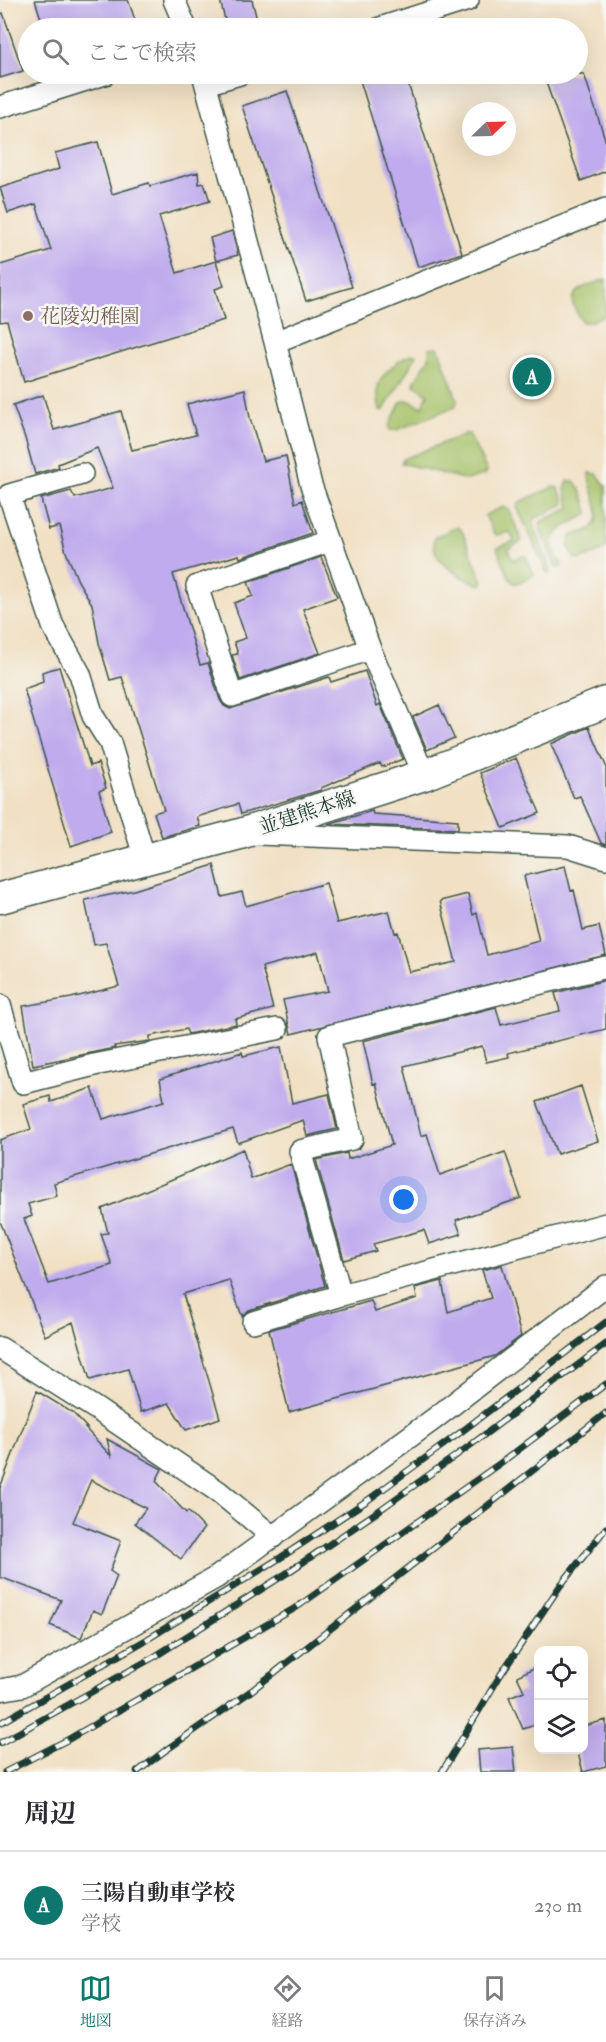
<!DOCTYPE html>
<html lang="ja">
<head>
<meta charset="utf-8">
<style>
	:root { --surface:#fff; --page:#f7f7f7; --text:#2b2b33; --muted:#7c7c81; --line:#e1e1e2; --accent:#0f766e }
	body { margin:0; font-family:"IM FELL Double Pica","Noto Serif JP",serif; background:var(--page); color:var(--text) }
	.controls { position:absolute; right:18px; bottom:18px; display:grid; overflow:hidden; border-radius:12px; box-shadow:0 6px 24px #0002 }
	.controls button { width:54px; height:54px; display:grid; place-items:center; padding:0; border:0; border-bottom:2px solid var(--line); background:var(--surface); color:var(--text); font:30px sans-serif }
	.compass { position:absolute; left:462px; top:102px; width:54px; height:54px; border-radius:50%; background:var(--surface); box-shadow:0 6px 24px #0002; rotate:67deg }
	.you { position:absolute; left:404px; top:1200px; width:21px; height:21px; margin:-15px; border:4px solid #fff; border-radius:50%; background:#1a73e8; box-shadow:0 0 0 9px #1a73e833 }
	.badge { display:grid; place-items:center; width:39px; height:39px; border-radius:50%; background:var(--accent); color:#fff; font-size:20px; font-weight:700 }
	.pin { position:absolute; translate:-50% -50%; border:3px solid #fff; box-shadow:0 2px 6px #0006 }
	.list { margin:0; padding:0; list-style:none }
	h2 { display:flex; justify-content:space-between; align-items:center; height:78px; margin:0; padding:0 24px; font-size:26px }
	h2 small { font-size:20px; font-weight:400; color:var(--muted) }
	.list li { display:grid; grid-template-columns:39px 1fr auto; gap:18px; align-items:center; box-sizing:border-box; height:108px; padding:0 24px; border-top:2px solid var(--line) }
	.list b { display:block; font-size:22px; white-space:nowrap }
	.list p { margin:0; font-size:20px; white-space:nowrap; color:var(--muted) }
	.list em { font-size:20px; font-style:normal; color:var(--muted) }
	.icon { flex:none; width:33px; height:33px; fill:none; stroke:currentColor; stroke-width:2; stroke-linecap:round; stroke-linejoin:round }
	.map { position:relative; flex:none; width:606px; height:1772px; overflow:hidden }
	.search { position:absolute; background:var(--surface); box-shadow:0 6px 24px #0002; left:18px; right:18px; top:18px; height:66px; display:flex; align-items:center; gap:15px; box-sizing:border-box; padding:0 21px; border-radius:33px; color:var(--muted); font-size:22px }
	.sheet { height:186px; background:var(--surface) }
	nav { display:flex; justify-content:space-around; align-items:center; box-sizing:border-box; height:84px; border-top:2px solid var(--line); background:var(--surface); font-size:16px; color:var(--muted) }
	nav a { display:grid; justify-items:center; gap:3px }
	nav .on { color:var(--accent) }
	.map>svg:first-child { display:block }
	.green { fill:#a7c36a; stroke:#63804f; stroke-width:1.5 }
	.building { fill:#bfabed }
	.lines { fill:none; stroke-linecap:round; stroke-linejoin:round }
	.street-casing { stroke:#3e5549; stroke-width:24 }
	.secondary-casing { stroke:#3e5549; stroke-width:33 }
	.street { stroke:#fff; stroke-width:21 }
	.secondary { stroke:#fff; stroke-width:30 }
	.rail-casing { stroke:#1f3d34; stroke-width:7 }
	.rail { stroke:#f6f6f2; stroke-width:4.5; stroke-dasharray:14; stroke-linecap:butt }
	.education-dot { fill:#8d6e63; stroke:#f6f6f2; stroke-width:2 }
	.labels { text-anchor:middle; stroke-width:5; stroke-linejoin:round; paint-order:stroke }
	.education-label { font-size:20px; fill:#785e54; stroke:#f6f6f2; text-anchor:start }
	.street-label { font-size:20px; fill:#1f3d34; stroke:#f6f6f2 }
</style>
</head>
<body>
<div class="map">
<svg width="606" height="1772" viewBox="0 0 606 1772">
	<rect width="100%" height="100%" fill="#f6f6f2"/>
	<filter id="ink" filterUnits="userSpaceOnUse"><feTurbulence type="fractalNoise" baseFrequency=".0167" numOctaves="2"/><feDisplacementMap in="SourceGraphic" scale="12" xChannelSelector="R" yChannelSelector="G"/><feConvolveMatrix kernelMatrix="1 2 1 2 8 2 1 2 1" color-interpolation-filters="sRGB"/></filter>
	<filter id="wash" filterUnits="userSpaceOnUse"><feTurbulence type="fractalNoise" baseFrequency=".008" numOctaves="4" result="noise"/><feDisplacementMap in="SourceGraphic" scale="24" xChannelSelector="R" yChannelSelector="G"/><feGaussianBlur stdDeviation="1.35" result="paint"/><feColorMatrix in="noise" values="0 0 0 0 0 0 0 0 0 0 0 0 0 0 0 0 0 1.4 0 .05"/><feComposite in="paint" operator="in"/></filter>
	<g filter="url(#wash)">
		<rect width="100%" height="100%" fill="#f1e0c3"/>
		<path class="green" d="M606 279V315L589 322H582C579 316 575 310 573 304 570 288 595 283 606 279Z
			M438 347 457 399 456 406 397 430H390L389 426 401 402 408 400 422 407 428 394 414 385 415 381 430 356 429 348Z
			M413 354 417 355 383 411 380 410C379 403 376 393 378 386 383 372 399 359 413 354Z
			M465 434H469L487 471 486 474 467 480 401 463 403 459Z
			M589 473 597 474 606 486V549L580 560 574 558 568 546 571 536C577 534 588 532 593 527 606 515 588 488 589 473Z
			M568 481H574C581 489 587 503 588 514 565 527 538 535 562 564L560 568 556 567 541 532 540 522 570 508 565 489Z
			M553 487 558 488 564 500 563 505 532 520 551 571 549 573 547 572 517 507 520 502Z
			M503 507 509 510 522 541 508 549 513 560 522 556H526L534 575 517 583H514L510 579 497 548 514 541 510 532 497 535 494 534 485 515Z
			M457 527 462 531 483 582 481 585C464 579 427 562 435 537Z"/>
		<g id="blocks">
			<path class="building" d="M35 0H128L138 28H44Z
				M220 0H252L259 28H227Z
				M3 13 23 71 0 78V14Z
				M358 74H405L462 253 418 267Z
				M543 74H584L606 142V171L581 181Z
				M287 91 352 287 306 301 242 106Z
				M98 142 112 194 149 183 150 186 198 172 199 184 204 183 210 201 159 216 177 273 216 261 224 286 215 289 224 320 24 382 7 321 0 322V265L51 250 36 204 8 213 0 188 59 169 55 153Z
				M232 231 238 255 216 261 210 238Z
				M245 389 250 418 263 461 286 456 295 503 302 500 313 533 240 558 239 555 173 574 200 665 208 663 220 700 224 706 230 709 329 677 331 682 365 671 377 706 380 704 403 759 382 767 380 763 321 788V790L241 814 238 804 197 817 200 826 162 837 154 813 164 810 122 677 110 680 99 643 92 604 78 581 66 552 59 526 49 529 41 499 71 491 75 498 113 488 97 448 58 464 59 467 35 474 25 438 13 405 43 395 54 430 121 411 132 450 196 435 187 404Z
				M321 557 337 597 303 609 320 653 240 680 232 655 238 654 234 642 246 638 234 603 253 596 248 582Z
				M59 667 90 766 98 763 106 788 99 791 111 832 71 846 24 689 43 682 42 672Z
				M439 705 454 738 427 750 413 717Z
				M589 727 606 766V845L601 843 580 796 574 798 551 744Z
				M516 758 540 813 503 828 480 773Z
				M372 811 373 814 458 820V829L328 824Z
				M214 865 222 897 242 892 246 906 326 883 337 923 389 911 395 933 398 932 409 972 456 962 440 901 468 894 473 915 477 913 487 955 539 941 524 876 565 866 571 891 574 890 583 930 599 926 606 955 291 1034 283 1000 328 991 318 952 262 967 273 1009 235 1019 236 1024 188 1034 186 1029 150 1036V1041L114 1046 115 1048 33 1065 23 1006 71 998 119 986 106 943 94 945 85 900 134 890Z
				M606 980V1029L508 1053 509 1057 486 1062 482 1046 404 1066 421 1136 427 1134 440 1175 505 1152 521 1198 456 1220 461 1234 429 1244 424 1230 373 1244 376 1251 344 1260 316 1160 347 1153 348 1159 392 1145 376 1083 373 1084 363 1041 496 1007 501 1025 560 1011 555 993Z
				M281 1047 292 1103 329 1094 337 1129 307 1136 303 1120 238 1143 233 1129 54 1183 57 1196 28 1204 32 1216 24 1219 49 1284 112 1265 101 1234 108 1233 102 1209 243 1149 251 1179 291 1164 325 1286 249 1310 242 1316 229 1280 183 1294 220 1418 186 1430 169 1403 141 1412 128 1369 90 1380 73 1322 45 1336 0 1221V1140L31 1129 23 1104 50 1096 51 1102 92 1088 103 1119 164 1101 160 1079 242 1052 243 1056Z
				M581 1086 598 1141 557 1154 537 1102Z
				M502 1265 521 1336 495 1356 289 1412 269 1330 371 1301 375 1312 417 1298 415 1288 442 1281 448 1312 491 1298 482 1270Z
				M37 1391 73 1413 87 1428H85L111 1456 107 1439 162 1469 156 1481 186 1513 188 1511 204 1528 181 1559 135 1523 146 1508 91 1480 73 1522 121 1541 110 1571 117 1576 102 1614 93 1610 81 1638 50 1625 61 1600 0 1577V1488Z
				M538 1666V1724L523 1729 509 1697 524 1691 517 1676Z
				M606 1720V1766L583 1772 577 1749H584V1726Z
				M513 1747 516 1772H480L478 1750Z"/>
		</g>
	</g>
	<g filter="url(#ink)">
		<use href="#blocks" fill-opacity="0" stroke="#3e5549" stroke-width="1.5"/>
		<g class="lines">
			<g class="street-casing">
				<path id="street" d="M174 0 186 28
					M380 28 468 0
					M203 74 275 342 311 485 370 649 424 775
					M206 84 240 74
					M0 107 105 74
					M275 342 606 209
					M82 474 9 495 53 626 80 674 93 716 110 743 145 859
					M330 541 197 586 232 696 370 649
					M258 834 568 846 606 858
					M0 1005 23 1083 94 1065 277 1029
					M341 1295 300 1151 352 1139 329 1036 606 967
					M253 1322 341 1295 606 1224
					M0 1348 95 1408 219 1492 273 1537
					M0 1690 22 1686 217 1577 434 1419 606 1286"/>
			</g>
			<g class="secondary-casing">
				<path id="secondary" d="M0 898 240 834 424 775 606 702"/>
			</g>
			<use href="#street" class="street"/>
			<use href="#secondary" class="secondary"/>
			<g class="rail-casing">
				<path id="rail" d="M0 1723 146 1640 280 1558 368 1500 461 1432 606 1322
					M0 1743 154 1657 287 1573 377 1512 468 1447 606 1344
					M5 1772 69 1739 297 1607 506 1459 606 1384
					M137 1772 166 1750 251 1691 606 1413
					M442 1772 501 1674 560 1586 606 1528"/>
			</g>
			<use href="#rail" class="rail"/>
		</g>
	</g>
	<circle class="education-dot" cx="28" cy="316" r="6"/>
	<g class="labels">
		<g class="education-label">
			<text x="40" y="323">花陵幼稚園</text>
		</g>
		<g class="street-label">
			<text transform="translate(307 812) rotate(-18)" y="7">並建熊本線</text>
		</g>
	</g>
</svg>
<div class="controls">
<button><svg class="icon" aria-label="locate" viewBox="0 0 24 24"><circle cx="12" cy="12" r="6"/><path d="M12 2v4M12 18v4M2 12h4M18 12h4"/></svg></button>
<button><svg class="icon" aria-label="layers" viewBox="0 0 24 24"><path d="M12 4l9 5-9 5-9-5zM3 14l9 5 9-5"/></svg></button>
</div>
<svg class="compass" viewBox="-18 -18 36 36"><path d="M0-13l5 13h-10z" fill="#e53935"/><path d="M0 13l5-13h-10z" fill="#7c7c81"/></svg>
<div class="you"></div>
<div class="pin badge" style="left:532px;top:377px">A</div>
<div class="search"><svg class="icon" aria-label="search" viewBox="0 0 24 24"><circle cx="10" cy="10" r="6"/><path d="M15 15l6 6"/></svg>ここで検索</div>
</div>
<section class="sheet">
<h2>周辺<small></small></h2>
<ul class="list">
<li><span class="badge">A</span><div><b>三陽自動車学校</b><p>学校</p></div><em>230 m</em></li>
</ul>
</section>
<nav>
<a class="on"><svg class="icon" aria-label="map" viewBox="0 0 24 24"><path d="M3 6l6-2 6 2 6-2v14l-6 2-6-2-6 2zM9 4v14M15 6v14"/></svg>地図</a>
<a><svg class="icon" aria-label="directions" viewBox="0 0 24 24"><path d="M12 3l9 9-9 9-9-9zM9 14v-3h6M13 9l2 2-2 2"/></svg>経路</a>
<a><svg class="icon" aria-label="saved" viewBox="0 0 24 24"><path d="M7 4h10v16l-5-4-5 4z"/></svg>保存済み</a>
</nav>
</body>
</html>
